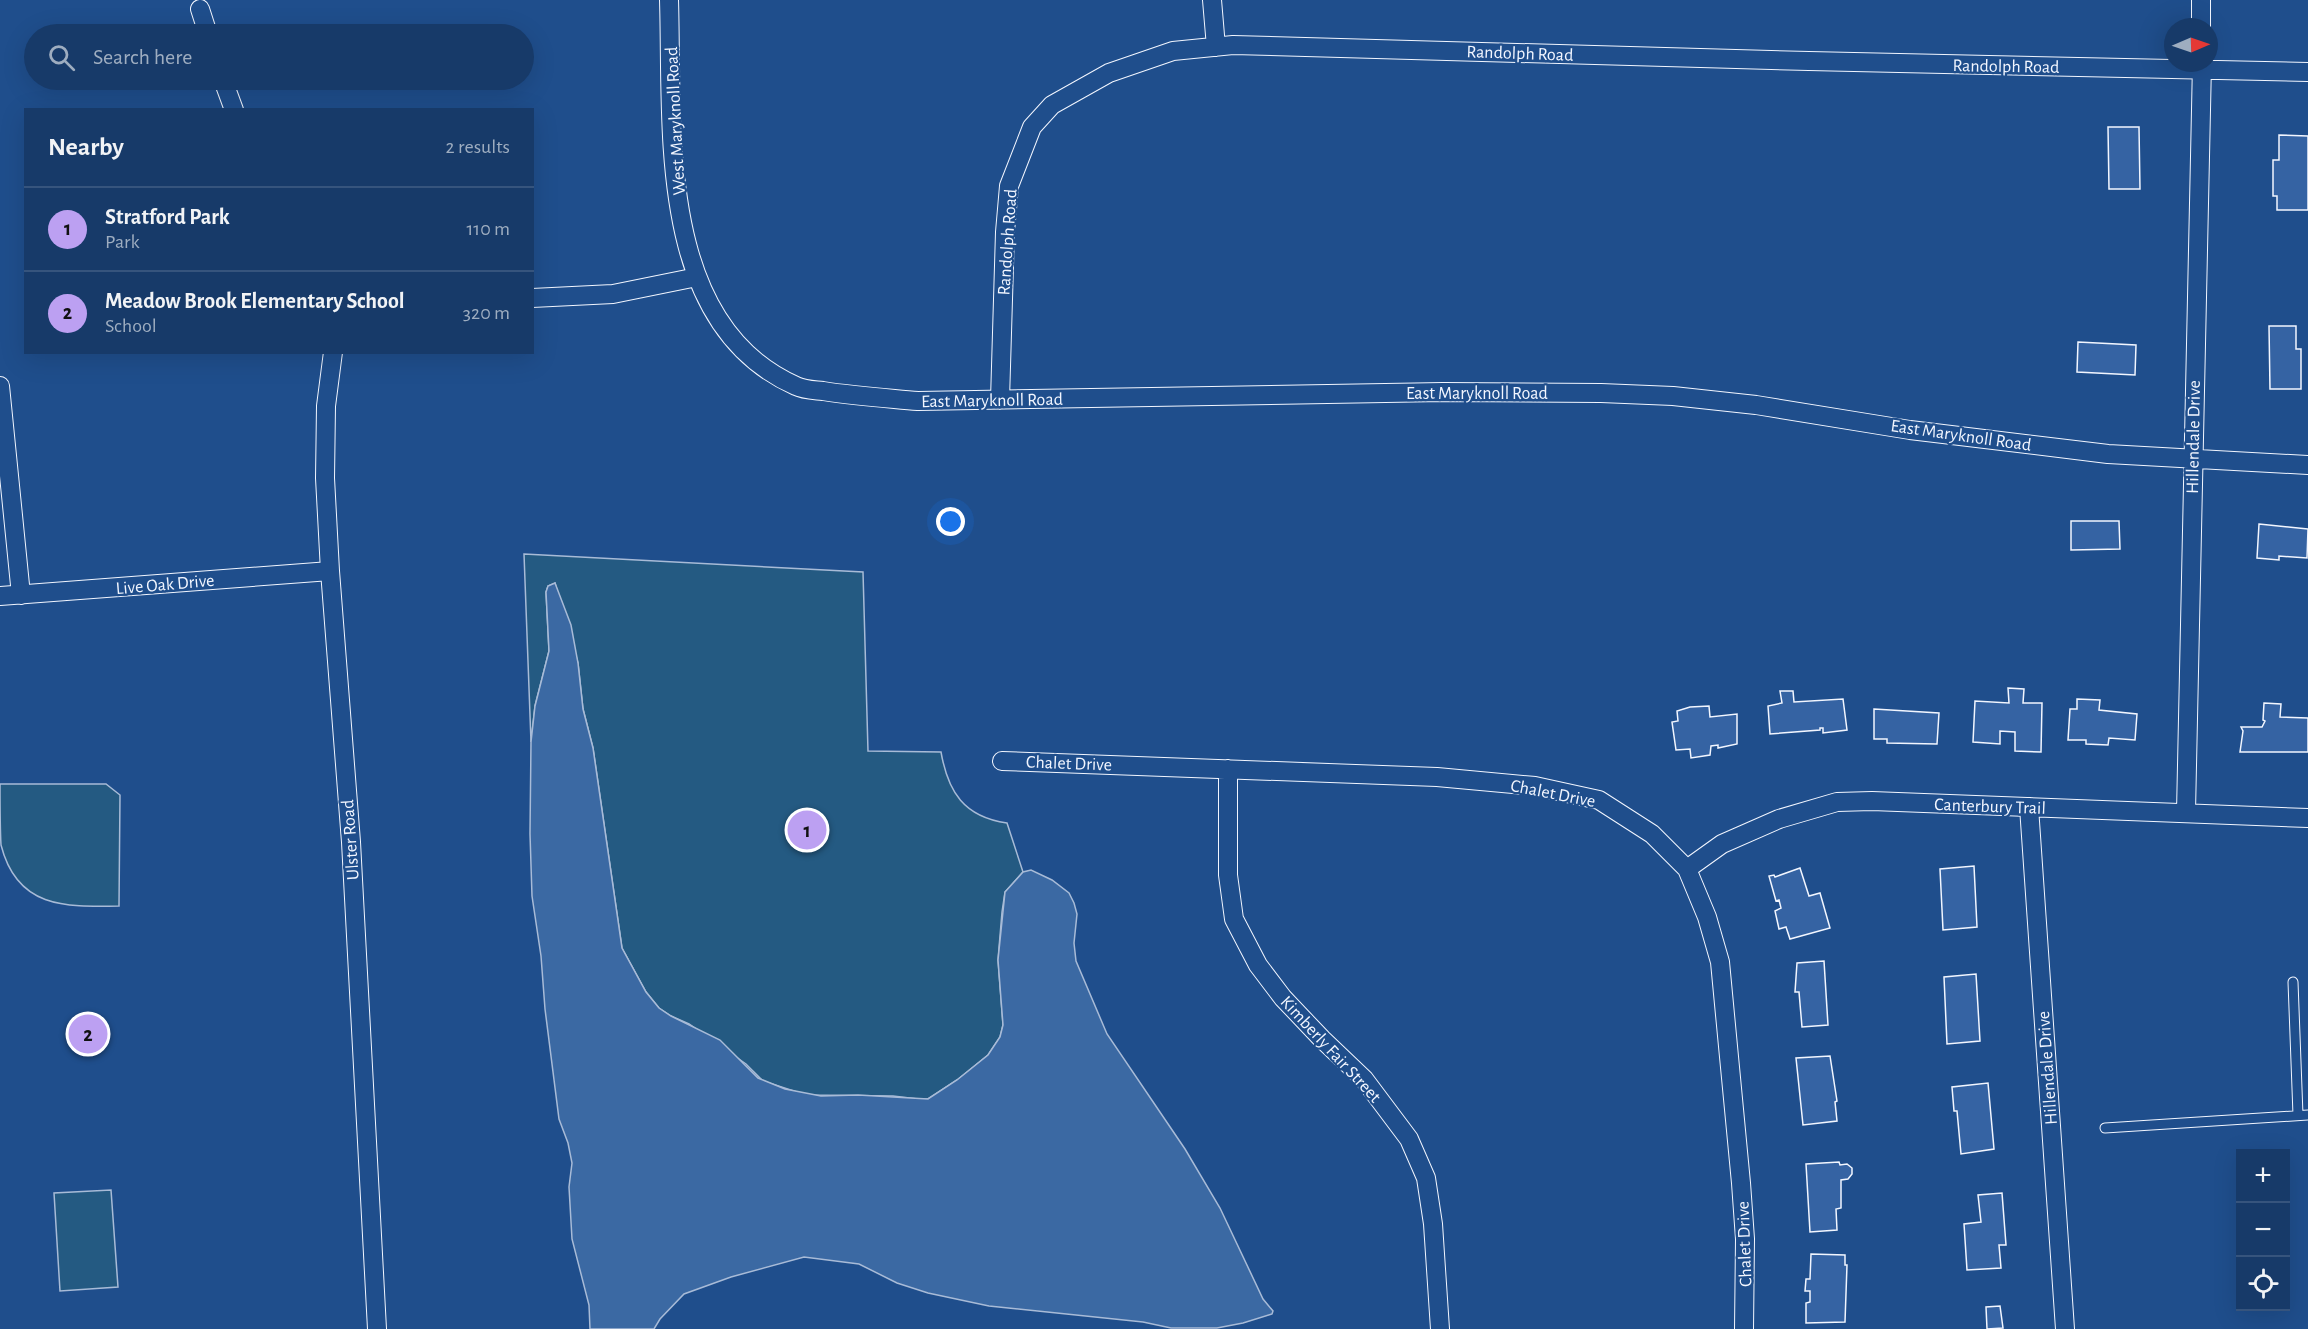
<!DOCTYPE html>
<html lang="en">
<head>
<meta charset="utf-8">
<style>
	:root { --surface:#173a69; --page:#244571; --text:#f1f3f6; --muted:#9eadc0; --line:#36547d; --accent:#bca0f2 }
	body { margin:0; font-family:"Alegreya Sans",sans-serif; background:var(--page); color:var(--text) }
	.controls { position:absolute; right:18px; bottom:18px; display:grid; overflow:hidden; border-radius:0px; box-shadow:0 6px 24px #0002 }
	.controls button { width:54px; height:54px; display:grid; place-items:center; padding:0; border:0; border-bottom:2px solid var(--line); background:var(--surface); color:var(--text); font:30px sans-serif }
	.compass { position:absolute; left:2164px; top:18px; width:54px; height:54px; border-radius:50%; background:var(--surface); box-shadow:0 6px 24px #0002; rotate:88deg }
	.you { position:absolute; left:951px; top:522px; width:21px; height:21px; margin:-15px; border:4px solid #fff; border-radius:50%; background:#1a73e8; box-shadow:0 0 0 9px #1a73e833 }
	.badge { display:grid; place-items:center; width:39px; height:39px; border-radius:50%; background:var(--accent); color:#111; font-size:20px; font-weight:700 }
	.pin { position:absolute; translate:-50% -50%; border:3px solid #fff; box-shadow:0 2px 6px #0006 }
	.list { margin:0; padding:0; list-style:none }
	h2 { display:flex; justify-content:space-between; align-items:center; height:78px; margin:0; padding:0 24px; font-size:26px }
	h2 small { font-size:20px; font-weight:400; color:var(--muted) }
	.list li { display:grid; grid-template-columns:39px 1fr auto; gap:18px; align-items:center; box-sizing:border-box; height:84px; padding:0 24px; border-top:2px solid var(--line) }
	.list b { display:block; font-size:22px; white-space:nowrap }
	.list p { margin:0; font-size:20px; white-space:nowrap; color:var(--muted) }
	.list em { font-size:20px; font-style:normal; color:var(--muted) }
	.icon { flex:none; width:33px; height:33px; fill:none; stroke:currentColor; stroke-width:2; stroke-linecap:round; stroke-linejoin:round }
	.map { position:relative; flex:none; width:2308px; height:1329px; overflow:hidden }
	.search { position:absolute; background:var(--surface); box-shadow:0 6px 24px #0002; left:24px; top:24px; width:510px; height:66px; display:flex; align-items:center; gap:15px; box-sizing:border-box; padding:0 21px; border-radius:33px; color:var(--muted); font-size:22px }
	.panel { position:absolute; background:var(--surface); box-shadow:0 6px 24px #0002; left:24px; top:108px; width:510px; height:246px; border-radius:0px }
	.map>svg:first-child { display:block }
	.green { fill:#245a82; stroke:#a8bbd7; stroke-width:1.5 }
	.water { fill:#3b69a3; stroke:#a8bbd7; stroke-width:1.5 }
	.building { fill:#3563a3; stroke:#f2f6ff; stroke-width:1.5 }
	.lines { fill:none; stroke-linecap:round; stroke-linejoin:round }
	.lane-casing { stroke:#f2f6ff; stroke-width:11 }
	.street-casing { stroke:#f2f6ff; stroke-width:20 }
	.lane { stroke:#1f4e8c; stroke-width:9 }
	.street { stroke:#1f4e8c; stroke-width:18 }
	.labels { text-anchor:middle; stroke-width:4.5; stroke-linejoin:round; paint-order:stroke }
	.street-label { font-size:18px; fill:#f2f6ff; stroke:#1f4e8c }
</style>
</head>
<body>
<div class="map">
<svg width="2308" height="1329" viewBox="0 0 2308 1329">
	<rect width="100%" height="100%" fill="#1f4e8c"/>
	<path class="green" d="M524 554 863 572 868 751 941 752C948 792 964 817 1007 823L1023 872 1005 892 1002 912 998 960 1003 1025 1000 1037 988 1055 957 1080 928 1099H918L893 1096 806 1095 763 1081 746 1064 689 1024 671 1016 659 1008 646 992 622 948 593 748 583 709 578 663 555 583 548 586 546 592 549 651 535 706 531 742Z
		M0 784H106L120 795 119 906C64 907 17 908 1 845 0 827 0 803 0 784Z
		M111 1190 118 1287 60 1291 54 1193Z"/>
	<path class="water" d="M555 583 571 625 578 663 583 709 593 748 622 948 646 992 659 1008 671 1016 720 1040 758 1078 785 1089 821 1096 858 1095 928 1099 957 1080 988 1055 1000 1037 1003 1025 998 960 1005 892 1023 872 1031 870 1052 880 1069 893 1074 903 1077 914 1074 943 1076 961 1107 1034 1185 1149 1220 1208 1263 1299 1273 1311 1272 1314 1243 1323 1217 1328H1171L1143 1322 989 1306 928 1293 897 1283 859 1264 804 1257 731 1277 684 1294 660 1319 654 1329H590L589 1305 572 1239 569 1187 572 1163 568 1143 559 1119 545 1009 541 956 532 896 530 834 531 742 535 706 549 651 546 592 548 586Z"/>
	<path class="building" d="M2108 127H2139L2140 189H2109Z
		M2279 135 2308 136V210H2277V196H2273V160H2279Z
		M2269 326H2296V349H2301V389H2270Z
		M2078 342 2136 345 2135 375 2077 372Z
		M2071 521H2119L2120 549 2071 550Z
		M2259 524 2308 529 2307 558 2279 556V560L2257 558Z
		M2008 688 2024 689 2023 703H2042L2041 752 2015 751V732L2000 731V744L1973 742 1975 701 2009 703Z
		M1780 691H1793L1794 702 1843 699 1847 730 1823 733V728H1820V730L1770 734 1768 706 1782 703Z
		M2077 699 2100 700 2099 710 2137 714 2135 740 2109 738 2108 745 2086 744V740H2068L2070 709H2077Z
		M2264 703 2281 704 2280 717 2308 718V752H2240L2243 731 2241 727H2262L2265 721 2263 720Z
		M1709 706 1710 717 1737 714V744L1718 748V745L1711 746 1710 755 1691 758 1690 749 1676 750 1672 722 1678 721 1677 711 1690 707Z
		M1874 709 1939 713 1937 744 1887 743V739H1874Z
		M1974 866 1977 927 1943 930 1940 869Z
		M1800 868 1809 896 1820 893 1830 928 1790 939 1786 927 1779 929 1775 911 1781 908 1779 900 1776 901 1769 876 1774 875 1775 877Z
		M1824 961 1828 1025 1802 1027 1799 992H1795L1797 963Z
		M1976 974 1980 1041 1947 1044 1944 977Z
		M1830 1056 1837 1101 1835 1102 1837 1121 1803 1125 1796 1058Z
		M1988 1083 1994 1149 1961 1154 1957 1111H1954L1952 1087Z
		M1839 1162 1840 1165 1847 1164 1852 1168V1174L1848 1179 1841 1180V1208L1836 1209 1837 1230 1810 1232 1806 1164Z
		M2002 1193 2006 1245H1999L2001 1268 1967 1270 1964 1224 1981 1222 1978 1195Z
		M1811 1254 1845 1255V1265H1847L1845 1322 1806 1323V1303L1810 1302V1291H1805L1806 1279H1810Z
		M2000 1306 2003 1328 1987 1329 1986 1307Z"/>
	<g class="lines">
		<g class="lane-casing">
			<path id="lane" d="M2293 982 2298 1115
				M2105 1128 2308 1115"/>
		</g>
		<g class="street-casing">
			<path id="street" d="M669 0C673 128 655 324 796 386 804 390 814 390 823 391 854 396 886 398 918 401L1443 392 1601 393 1673 396 1756 405 1910 430 2108 454 2308 465
				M1212 0 1216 47
				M2201 0V27
				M200 9 208 34
				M223 80 234 110
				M532 298 613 294 697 277
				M333 352 326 406 325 478 330 571 351 842 377 1329
				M0 386 21 595
				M1000 400 1005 232 1009 186 1032 127 1052 105 1109 73 1173 51 1233 45 1809 61 2308 72
				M0 596 330 571
				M1002 761 1437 777 1535 786 1599 800 1652 834 1687 869 1707 917 1720 962 1741 1183 1745 1239 1744 1329
				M1228 769V875L1234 919 1258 965 1283 998 1322 1039 1364 1079 1409 1139 1426 1178 1433 1224 1440 1329
				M2029 807 2065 1329
				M2186 812 2202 63
				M1687 869 1722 844 1779 819 1837 802 1872 801 2308 818"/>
		</g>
		<use href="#lane" class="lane"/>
		<use href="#street" class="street"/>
	</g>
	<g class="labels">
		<g class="street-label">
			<text transform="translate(1520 53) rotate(2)" y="6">Randolph Road</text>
			<text transform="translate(2006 66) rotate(1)" y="6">Randolph Road</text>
			<text transform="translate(675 121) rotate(-93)" y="6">West Maryknoll Road</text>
			<text transform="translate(1007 242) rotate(-86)" y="6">Randolph Road</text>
			<text x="1477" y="399">East Maryknoll Road</text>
			<text transform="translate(992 400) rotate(-1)" y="6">East Maryknoll Road</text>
			<text transform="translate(1961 435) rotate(8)" y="6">East Maryknoll Road</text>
			<text transform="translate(2193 437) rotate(-89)" y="6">Hillendale Drive</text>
			<text transform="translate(165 584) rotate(-5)" y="6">Live Oak Drive</text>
			<text transform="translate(1069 763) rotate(2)" y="6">Chalet Drive</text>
			<text transform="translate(1553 793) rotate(11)" y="6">Chalet Drive</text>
			<text transform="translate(1990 806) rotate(2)" y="6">Canterbury Trail</text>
			<text transform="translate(350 840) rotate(-94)" y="6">Ulster Road</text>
			<text transform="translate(1331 1049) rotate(47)" y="6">Kimberly Fair Street</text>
			<text transform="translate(2047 1068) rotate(-94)" y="6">Hillendale Drive</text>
			<text transform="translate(1744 1244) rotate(-92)" y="6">Chalet Drive</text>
		</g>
	</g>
</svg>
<div class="controls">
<button>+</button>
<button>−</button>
<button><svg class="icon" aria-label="locate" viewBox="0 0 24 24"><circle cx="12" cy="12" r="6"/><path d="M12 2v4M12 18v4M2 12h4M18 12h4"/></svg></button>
</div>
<svg class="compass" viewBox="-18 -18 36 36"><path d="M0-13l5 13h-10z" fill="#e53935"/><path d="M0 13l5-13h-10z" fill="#9eadc0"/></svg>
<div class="you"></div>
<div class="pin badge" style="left:807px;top:830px">1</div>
<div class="pin badge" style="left:88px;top:1034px">2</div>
<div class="search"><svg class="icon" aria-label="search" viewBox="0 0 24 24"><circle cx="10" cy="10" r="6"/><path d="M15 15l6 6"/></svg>Search here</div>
<section class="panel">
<h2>Nearby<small>2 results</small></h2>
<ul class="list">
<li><span class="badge">1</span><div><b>Stratford Park</b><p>Park</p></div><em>110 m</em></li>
<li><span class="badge">2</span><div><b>Meadow Brook Elementary School</b><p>School</p></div><em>320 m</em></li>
</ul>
</section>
</div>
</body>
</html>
